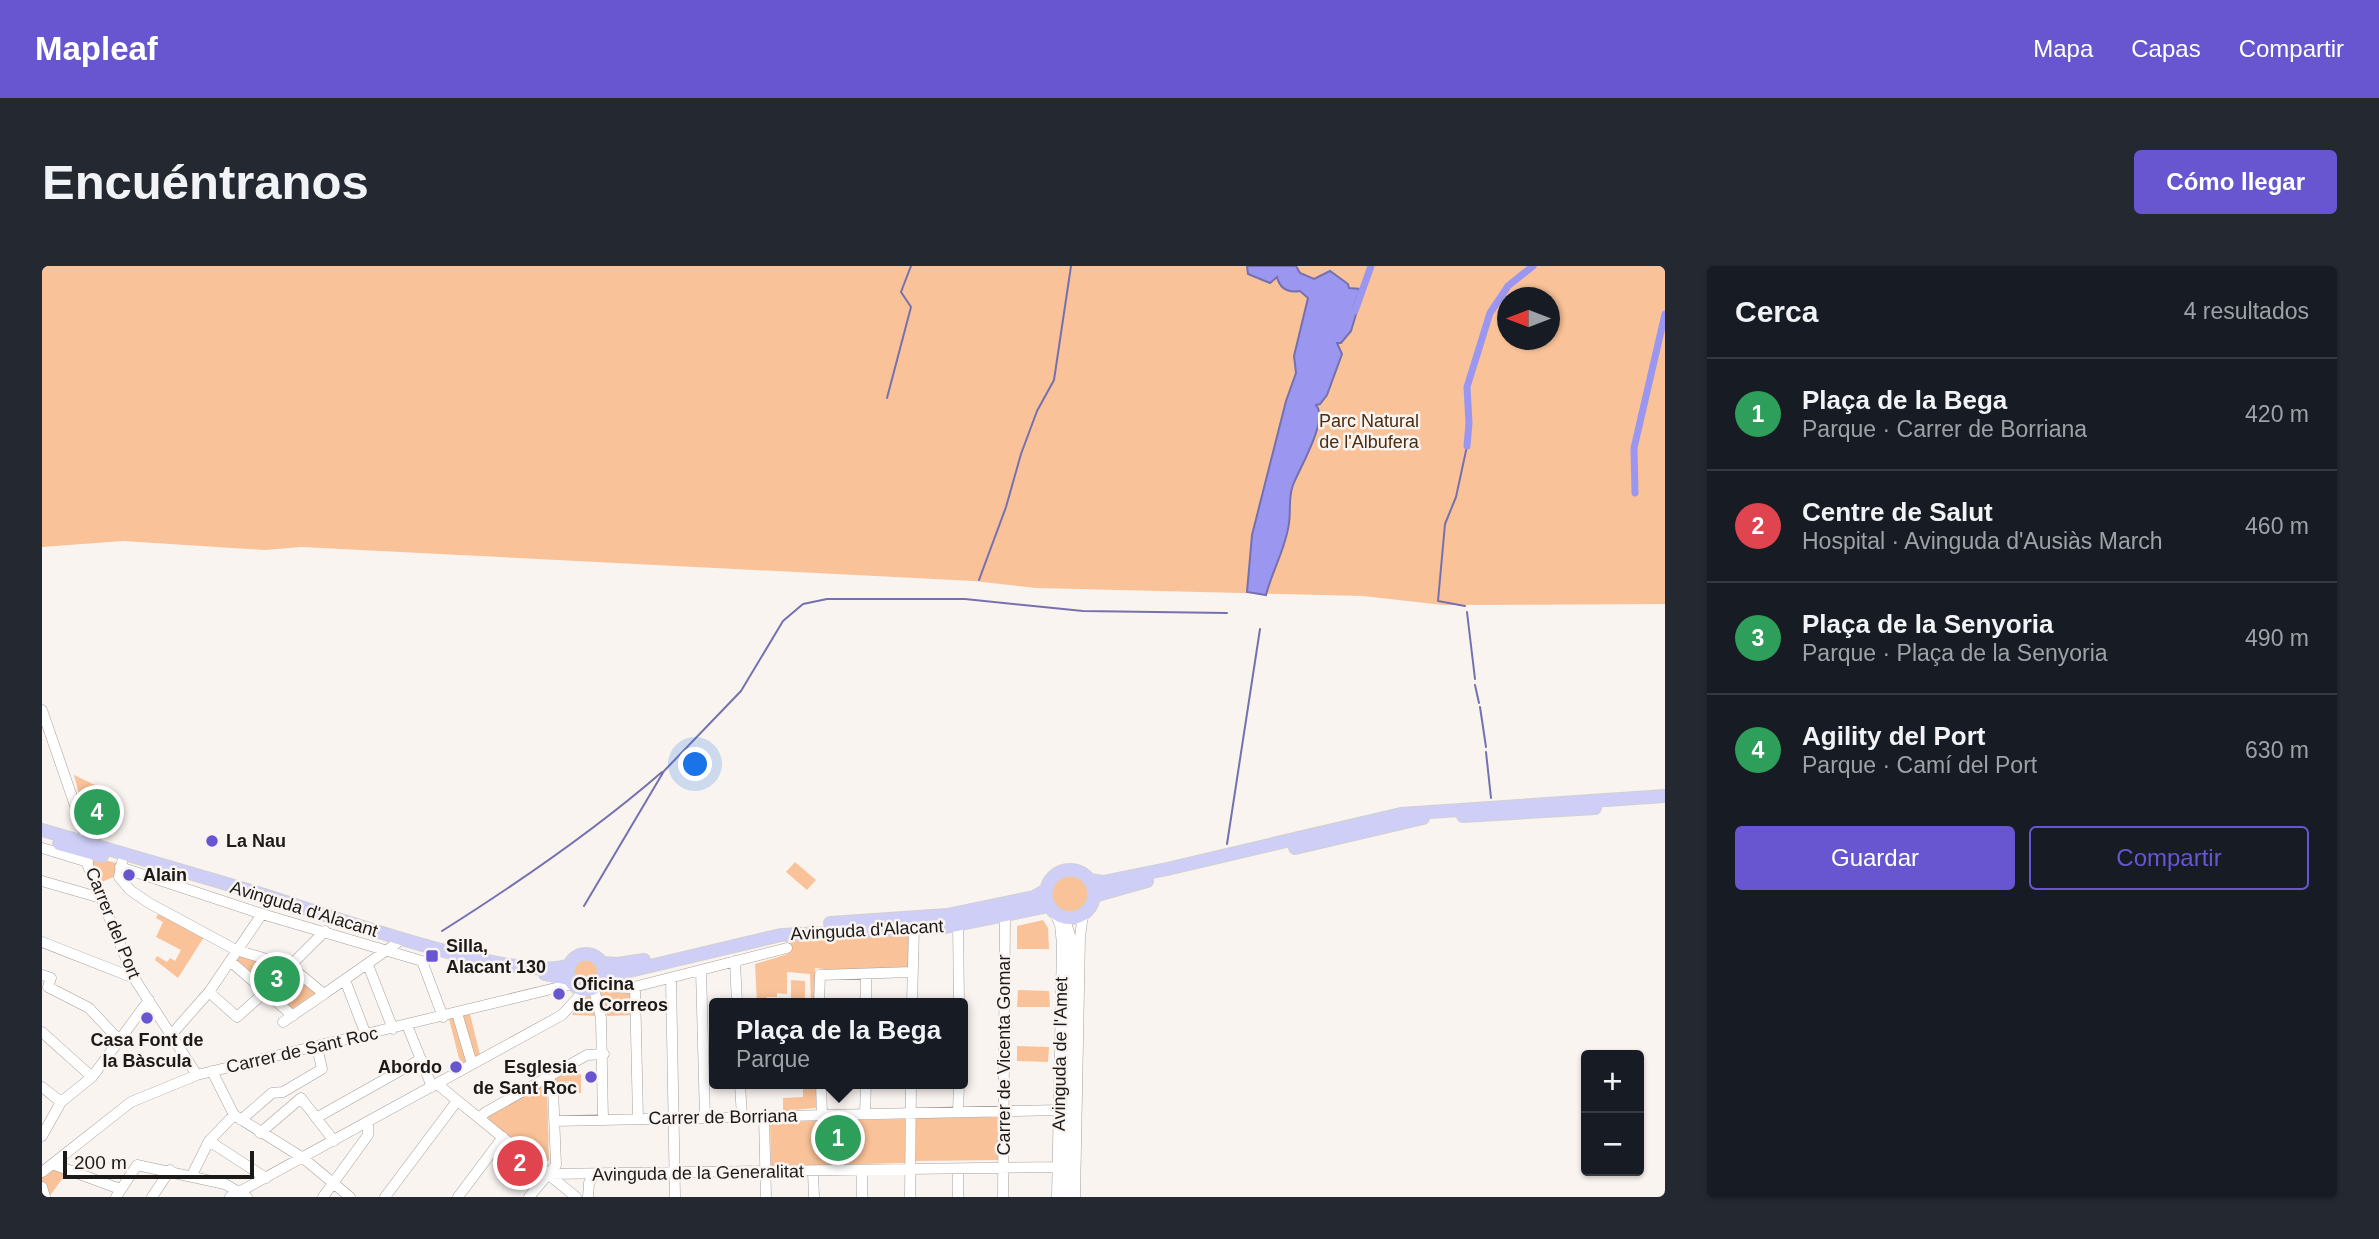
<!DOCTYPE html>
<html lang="es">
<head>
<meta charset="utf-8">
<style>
	:root { --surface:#171b24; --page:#242831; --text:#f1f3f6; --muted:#9ea1a6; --line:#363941; --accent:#6756d0 }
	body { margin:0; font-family:Helvetica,sans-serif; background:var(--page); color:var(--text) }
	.controls { position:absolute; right:21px; bottom:21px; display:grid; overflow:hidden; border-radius:7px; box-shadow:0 2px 5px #0004 }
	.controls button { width:63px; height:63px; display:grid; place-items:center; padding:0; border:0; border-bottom:2px solid var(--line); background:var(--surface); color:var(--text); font:35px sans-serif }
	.compass { position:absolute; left:1455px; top:21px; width:63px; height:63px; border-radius:50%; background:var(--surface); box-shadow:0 2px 5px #0004; rotate:270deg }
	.scale { position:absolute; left:21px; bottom:18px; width:191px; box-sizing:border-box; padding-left:7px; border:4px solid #1c1a18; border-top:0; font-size:19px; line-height:24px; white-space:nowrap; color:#1c1a18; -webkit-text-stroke:5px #faf4f1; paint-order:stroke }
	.you { position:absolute; left:654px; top:499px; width:24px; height:24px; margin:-18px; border:5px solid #fff; border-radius:50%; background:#1a73e8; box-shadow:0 0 0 10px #1a73e833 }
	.badge { display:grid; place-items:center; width:46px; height:46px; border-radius:50%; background:var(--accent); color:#fff; font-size:23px; font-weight:700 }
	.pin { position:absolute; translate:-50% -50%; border:4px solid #fff; box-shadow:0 2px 7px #0006 }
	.popup { position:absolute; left:667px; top:732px; width:259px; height:91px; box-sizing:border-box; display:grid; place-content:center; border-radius:7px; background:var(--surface); filter:drop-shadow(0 2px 5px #0005); font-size:23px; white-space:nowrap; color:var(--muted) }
	.popup b { font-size:26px; color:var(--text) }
	.popup::after { content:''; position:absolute; left:50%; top:100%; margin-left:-14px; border:14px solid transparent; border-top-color:var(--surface) }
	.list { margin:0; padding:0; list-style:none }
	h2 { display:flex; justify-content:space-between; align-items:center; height:91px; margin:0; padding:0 28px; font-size:30px }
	h2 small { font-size:23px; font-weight:400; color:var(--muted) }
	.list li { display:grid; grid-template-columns:46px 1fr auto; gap:21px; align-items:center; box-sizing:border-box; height:112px; padding:0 28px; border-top:2px solid var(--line) }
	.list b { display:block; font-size:26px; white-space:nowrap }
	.list p { margin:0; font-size:23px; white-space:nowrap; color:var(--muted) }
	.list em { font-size:23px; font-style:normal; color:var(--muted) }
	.actions { display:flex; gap:14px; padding:21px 28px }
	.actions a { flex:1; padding:16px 0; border:2px solid var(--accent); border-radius:7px; text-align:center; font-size:24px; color:var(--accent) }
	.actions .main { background:var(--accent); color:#fff }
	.map { position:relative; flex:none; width:1623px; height:931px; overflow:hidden; border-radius:7px }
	header { display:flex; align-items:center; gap:42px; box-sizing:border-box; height:98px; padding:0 35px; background:var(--accent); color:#fff }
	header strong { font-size:33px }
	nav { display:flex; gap:38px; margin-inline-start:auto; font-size:24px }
	.intro { display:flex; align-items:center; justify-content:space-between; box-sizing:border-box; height:168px; padding:0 42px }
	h1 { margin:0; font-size:49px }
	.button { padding:18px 32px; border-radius:7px; background:var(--accent); color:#fff; font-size:24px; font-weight:700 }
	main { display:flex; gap:42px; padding:0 42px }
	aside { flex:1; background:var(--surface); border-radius:7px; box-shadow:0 2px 5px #0004 }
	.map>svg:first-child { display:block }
	.green { fill:#fac298; fill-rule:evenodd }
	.water { fill:#9b96f0; stroke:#7571af; stroke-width:2 }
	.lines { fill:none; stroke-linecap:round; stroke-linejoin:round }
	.stream { stroke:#7571af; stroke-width:2 }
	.canal { stroke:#9b96f0; stroke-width:7 }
	.minor-casing { stroke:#a5a09d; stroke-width:11 }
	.major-casing { stroke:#d2d1d1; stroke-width:14 }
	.minor { stroke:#fff; stroke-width:10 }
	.major { stroke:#cecef6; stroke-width:12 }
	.poi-dot { fill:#6756d0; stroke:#faf4f1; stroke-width:2.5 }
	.labels { text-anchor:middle; stroke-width:5; stroke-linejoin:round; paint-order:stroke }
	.park-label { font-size:18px; fill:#4d2c0f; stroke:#faf4f1 }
	.poi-label { font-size:18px; font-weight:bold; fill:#1c1a18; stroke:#faf4f1; text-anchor:start }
	.street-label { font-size:18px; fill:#1c1a18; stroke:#faf4f1 }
</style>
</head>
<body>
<header>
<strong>Mapleaf</strong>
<nav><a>Mapa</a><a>Capas</a><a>Compartir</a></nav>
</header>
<div class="intro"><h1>Encuéntranos</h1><a class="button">Cómo llegar</a></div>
<main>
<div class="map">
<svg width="1623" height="931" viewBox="0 0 1623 931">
	<rect width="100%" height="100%" fill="#faf4f1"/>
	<path class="green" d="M0 0H1623V338L1401 339 1321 330 994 322 932 315 259 281 223 284 81 275 0 281ZM1465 32H1507V74H1465Z
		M32 509 76 530 59 576 49 574Z
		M55 592 78 598 74 610 57 617 49 595Z
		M753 596 774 614 765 624 744 606Z
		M1010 628a19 19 0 1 1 38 0a19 19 0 1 1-38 0Z
		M116 648 162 671 136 712 113 694 115 690 125 696 128 692 133 695 139 684 114 671 121 656 114 652Z
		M1001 654 1006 662 1007 683H975V660Z
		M872 662 870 706 782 709V703L773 702V737H769L768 708 745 706V728L735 727V731H725L724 737H715L713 698 746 688V677L766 672Z
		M196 689 241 700 275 726 253 747 193 697Z
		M530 706a13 13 0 1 1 26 0a13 13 0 1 1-26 0Z
		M749 714 763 715V737H749Z
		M564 722 590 726 592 749 565 750 558 726Z
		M976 724 1007 725 1008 741H975Z
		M542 730H551L556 750 530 749Z
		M427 744 439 793 420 804 406 749Z
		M975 780 1007 781 1006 796 975 795Z
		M528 803 530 808H539V827H529V815L513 817 512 811 526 809Z
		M500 817 505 821 507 894 501 898 446 854 447 846Z
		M749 818H774V842L741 845V832L761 831V822H749Z
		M956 851 957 894 873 895 872 852Z
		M863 853 864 897 729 900 728 856Z
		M10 896 26 905 7 931H0V899Z"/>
	<path class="water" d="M1205 0H1254L1258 7 1272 13 1288 5 1306 18 1307 22 1318 23 1311 43 1315 45 1309 65 1299 77H1295L1300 88 1285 129 1278 138 1274 139C1287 154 1257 203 1251 219 1246 233 1249 243 1247 257 1244 282 1230 305 1224 329L1205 326 1210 269 1244 135 1254 107 1252 90 1266 32 1258 25C1246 27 1238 23 1235 11L1228 17 1206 8Z"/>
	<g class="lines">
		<path class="stream" d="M845 132 869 41 859 26 869 0
			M937 314 964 241 979 188 995 145 1012 114 1029 0
			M1423 340 1396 335 1403 258 1414 231 1425 180
			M1425 346 1433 413
			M1433 419 1437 437
			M1438 441 1444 481
			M1444 486 1449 532
			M1185 578 1218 363
			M542 640 622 505 699 425 741 355 761 338 785 333H923L1041 345 1185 347
			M400 665C476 617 552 565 620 506"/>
		<path class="canal" d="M1313 45 1329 0
			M1425 180 1427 157 1425 121 1448 47 1466 20 1491 0
			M1593 227 1592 182 1623 48"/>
		<g class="minor-casing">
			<path id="minor" d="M0 444 46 577
				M0 582 46 596
				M39 583 92 712 155 809
				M80 596 77 611 88 624 107 637 194 684 248 700 282 728 241 756
				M78 601 220 648 380 695 401 751
				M0 615 59 632
				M1013 647 1018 659 1020 678 1015 931
				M1022 651 1028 669 1024 931
				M916 658 917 737
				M0 676 92 712
				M188 695 251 750
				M693 695 695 737
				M326 699 351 763
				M248 700 283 665
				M659 704 663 852
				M0 709 9 712 6 721 47 742 77 774
				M629 713 633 931
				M303 714 324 769
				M561 714 572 721 588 722 745 682
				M593 721 596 853
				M552 723 559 752 561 854
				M167 726 195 751 222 727
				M282 728 355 677
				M777 737 778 709 870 706
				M824 737V708
				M870 737 872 662
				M415 747 430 798
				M365 759 390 821
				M0 766 50 811
				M129 769 167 726 220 648
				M170 805 192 849 261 892 308 931
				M395 818 534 931
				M698 818 700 851
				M779 818 780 849
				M0 821 19 836
				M511 823 528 822
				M916 846 917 818
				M823 848 824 818
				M722 851 724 931
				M274 852 379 793
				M437 852 444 846 545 789 562 788
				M199 854 230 827 241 826 280 803 275 781
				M513 855 1016 844
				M218 867 259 832 292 875
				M0 870 19 836 50 811 107 734
				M167 875 224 912
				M13 899 78 923
				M916 903V931
				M820 905V931
				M0 906 89 836 155 809 530 718
				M771 906 772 931
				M506 908 1016 901
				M150 909 167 875 192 849
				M0 921 3 931
				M74 931 95 899 183 918 205 931
				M110 931 128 904
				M188 931 520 749 543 724
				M281 931 326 869V856
				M343 931 415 835
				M416 931 461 871
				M487 931 514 899 511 823 507 811
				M546 931 547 917 552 909
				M868 931 869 818
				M961 931 963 647
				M1033 931 1038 671 1041 648"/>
		</g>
		<g class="major-casing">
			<path id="major" d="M1421 550 1553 542
				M0 564C70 584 140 605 209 625 273 644 473 719 528 699
				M17 578 60 590
				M1253 582 1381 552
				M1004 628a24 24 0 1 1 48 0a24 24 0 1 1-48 0Z
				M1048 614 1061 616 1125 603 1359 548 1623 530
				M1052 630 1105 615
				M788 657 905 649 992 631 1004 624
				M526 706a18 18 0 1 1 36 0a18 18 0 1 1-36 0Z
				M560 697 576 698 602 694
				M503 708 528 713
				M562 711 739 669 904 661 1007 640"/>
		</g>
		<use href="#minor" class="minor"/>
		<use href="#major" class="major"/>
	</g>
	<g class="poi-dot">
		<circle cx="170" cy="575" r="7"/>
		<circle cx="87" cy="609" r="7"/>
		<rect x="383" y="683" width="14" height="14" rx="3.5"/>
		<circle cx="517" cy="728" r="7"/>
		<circle cx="105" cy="752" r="7"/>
		<circle cx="414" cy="801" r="7"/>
		<circle cx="549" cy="811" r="7"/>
	</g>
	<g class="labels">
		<g class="park-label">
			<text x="1327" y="161">Parc Natural<tspan x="1327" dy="21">de l'Albufera</tspan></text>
		</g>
		<g class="poi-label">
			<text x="184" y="581">La Nau</text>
			<text x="101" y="615">Alain</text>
			<text x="404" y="686">Silla,<tspan x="404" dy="21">Alacant 130</tspan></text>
			<text x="531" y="724">Oficina<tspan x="531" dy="21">de Correos</tspan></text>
			<text x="105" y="780" text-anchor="middle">Casa Font de<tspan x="105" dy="21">la Bàscula</tspan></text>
			<text x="400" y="807" text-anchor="end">Abordo</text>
			<text x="535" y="807" text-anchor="end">Esglesia<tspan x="535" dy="21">de Sant Roc</tspan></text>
		</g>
		<g class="street-label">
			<text transform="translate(262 643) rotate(17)" y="6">Avinguda d'Alacant</text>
			<text transform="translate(71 657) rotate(68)" y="6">Carrer del Port</text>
			<text transform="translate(825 664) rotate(-3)" y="6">Avinguda d'Alacant</text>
			<text transform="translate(260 784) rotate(-13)" y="6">Carrer de Sant Roc</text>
			<text transform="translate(1018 788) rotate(-89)" y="6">Avinguda de l'Amet</text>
			<text transform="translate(962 789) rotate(-90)" y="6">Carrer de Vicenta Gomar</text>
			<text transform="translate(681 851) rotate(-1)" y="6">Carrer de Borriana</text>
			<text transform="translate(656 907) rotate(-1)" y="6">Avinguda de la Generalitat</text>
		</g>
	</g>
</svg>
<div class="controls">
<button>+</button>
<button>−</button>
</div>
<svg class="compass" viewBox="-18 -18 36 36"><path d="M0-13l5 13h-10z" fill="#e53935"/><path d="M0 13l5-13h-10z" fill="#9ea1a6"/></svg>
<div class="scale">200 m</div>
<div class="you"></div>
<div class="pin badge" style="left:796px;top:872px;background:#2e9e5b">1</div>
<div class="popup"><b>Plaça de la Bega</b>Parque</div>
<div class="pin badge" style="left:478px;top:897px;background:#e0444e">2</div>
<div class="pin badge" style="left:235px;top:713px;background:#2e9e5b">3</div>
<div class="pin badge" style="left:55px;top:546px;background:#2e9e5b">4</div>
</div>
<aside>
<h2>Cerca<small>4 resultados</small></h2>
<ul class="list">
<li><span class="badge" style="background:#2e9e5b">1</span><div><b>Plaça de la Bega</b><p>Parque · Carrer de Borriana</p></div><em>420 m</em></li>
<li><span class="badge" style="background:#e0444e">2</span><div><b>Centre de Salut</b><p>Hospital · Avinguda d'Ausiàs March</p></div><em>460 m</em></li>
<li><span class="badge" style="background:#2e9e5b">3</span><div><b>Plaça de la Senyoria</b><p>Parque · Plaça de la Senyoria</p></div><em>490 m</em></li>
<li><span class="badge" style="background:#2e9e5b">4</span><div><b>Agility del Port</b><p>Parque · Camí del Port</p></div><em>630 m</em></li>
</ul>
<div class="actions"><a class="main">Guardar</a><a>Compartir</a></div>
</aside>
</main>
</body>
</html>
